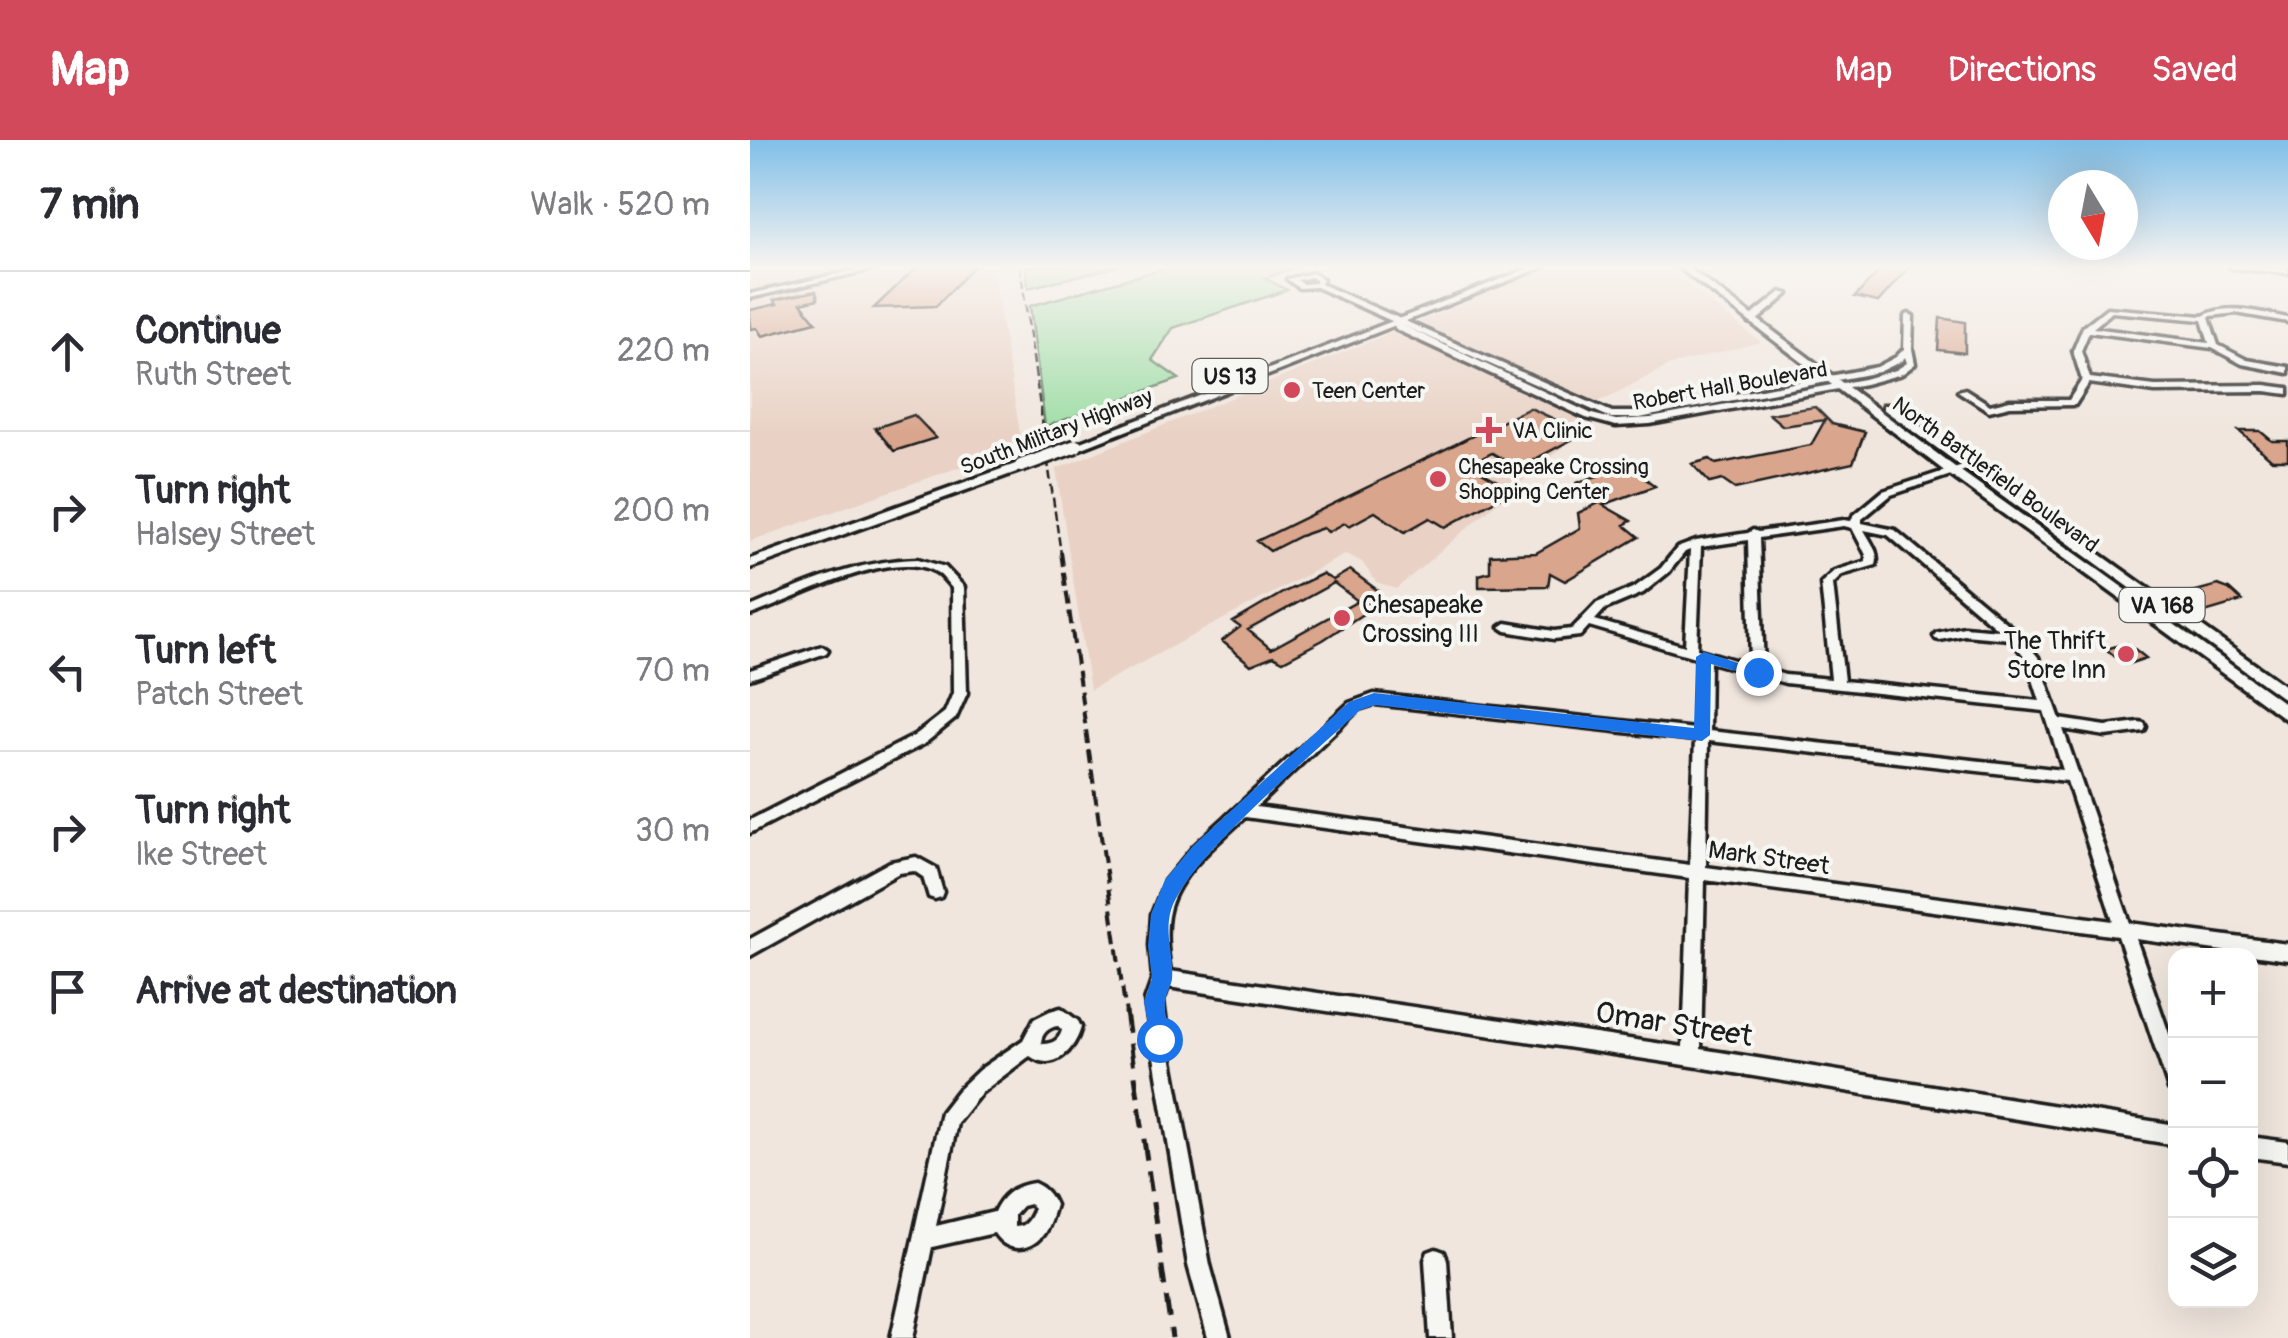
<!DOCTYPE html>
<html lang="en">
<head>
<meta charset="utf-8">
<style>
	:root { --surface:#fff; --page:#f7f7f7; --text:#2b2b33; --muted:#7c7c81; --line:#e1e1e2; --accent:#d1495b }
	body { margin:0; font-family:Pangolin,sans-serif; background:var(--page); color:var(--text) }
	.controls { position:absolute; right:30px; bottom:30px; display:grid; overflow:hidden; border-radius:20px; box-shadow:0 10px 40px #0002 }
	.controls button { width:90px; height:90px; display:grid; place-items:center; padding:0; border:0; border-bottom:2px solid var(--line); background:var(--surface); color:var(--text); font:50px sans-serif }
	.compass { position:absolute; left:1298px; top:30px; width:90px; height:90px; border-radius:50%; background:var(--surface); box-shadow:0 10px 40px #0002; rotate:170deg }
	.stop { position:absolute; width:30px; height:30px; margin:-22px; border:8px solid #1a73e8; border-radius:50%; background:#fff }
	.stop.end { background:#1a73e8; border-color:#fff; box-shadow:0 2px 10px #0008 }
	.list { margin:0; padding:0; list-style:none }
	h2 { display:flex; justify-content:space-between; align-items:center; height:130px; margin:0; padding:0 40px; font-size:42px }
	h2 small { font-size:32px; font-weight:400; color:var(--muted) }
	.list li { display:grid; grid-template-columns:65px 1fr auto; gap:30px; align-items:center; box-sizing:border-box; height:160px; padding:0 40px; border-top:2px solid var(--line) }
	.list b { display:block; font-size:38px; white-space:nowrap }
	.list p { margin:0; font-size:32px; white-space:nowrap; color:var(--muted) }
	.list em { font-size:32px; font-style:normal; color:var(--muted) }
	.icon { flex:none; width:55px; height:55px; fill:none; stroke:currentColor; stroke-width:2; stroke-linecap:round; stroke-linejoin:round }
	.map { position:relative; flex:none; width:1538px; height:1198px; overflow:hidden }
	header { display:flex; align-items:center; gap:60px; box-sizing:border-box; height:140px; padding:0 50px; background:var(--accent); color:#fff }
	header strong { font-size:48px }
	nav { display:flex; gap:55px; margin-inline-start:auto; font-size:35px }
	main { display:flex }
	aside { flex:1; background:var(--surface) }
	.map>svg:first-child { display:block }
	.built { fill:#e9d2c5 }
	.green { fill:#9edda6; stroke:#5d7c61; stroke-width:2.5 }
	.building { fill:#d9a58c; stroke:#1c1c1c; stroke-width:2.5; fill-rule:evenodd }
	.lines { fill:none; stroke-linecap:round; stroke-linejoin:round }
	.minor-casing { stroke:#1c1c1c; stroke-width:7 }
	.major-casing { stroke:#1c1c1c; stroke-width:7 }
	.minor { fill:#f6f6f2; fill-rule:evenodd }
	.major { fill:#f6f6f2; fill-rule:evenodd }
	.rail-far2 { stroke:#1c1c1c; stroke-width:2.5; stroke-dasharray:9 4; stroke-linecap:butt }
	.rail-far1 { stroke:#1c1c1c; stroke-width:4; stroke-dasharray:14 6; stroke-linecap:butt }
	.rail { stroke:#1c1c1c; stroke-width:5; stroke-dasharray:21 11; stroke-linecap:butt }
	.major-bridge-casing { stroke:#1c1c1c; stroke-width:18; stroke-linecap:butt }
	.major-bridge { stroke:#f6f6f2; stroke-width:12 }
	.route { fill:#1a73e8 }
	.poi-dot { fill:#d1495b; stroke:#f6f6f2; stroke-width:4 }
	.labels { text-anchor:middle; stroke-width:8; stroke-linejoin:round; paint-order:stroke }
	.shield { fill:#f6f6f2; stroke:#5d5d5c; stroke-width:2.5 }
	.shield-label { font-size:22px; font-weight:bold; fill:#1c1c1c }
	.far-street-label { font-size:22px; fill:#1c1c1c; stroke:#f6f6f2 }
	.far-poi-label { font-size:22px; fill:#1c1c1c; stroke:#f6f6f2; text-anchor:start }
	.poi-label { font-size:25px; fill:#1c1c1c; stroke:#f6f6f2; text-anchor:start }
	.street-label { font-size:25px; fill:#1c1c1c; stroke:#f6f6f2 }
	.near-street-label { font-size:30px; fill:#1c1c1c; stroke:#f6f6f2 }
</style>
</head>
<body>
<header>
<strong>Map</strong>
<nav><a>Map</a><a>Directions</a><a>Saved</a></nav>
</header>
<main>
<aside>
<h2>7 min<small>Walk · 520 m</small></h2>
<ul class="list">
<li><svg class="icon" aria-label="ahead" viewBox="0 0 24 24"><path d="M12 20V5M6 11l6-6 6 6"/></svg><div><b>Continue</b><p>Ruth Street</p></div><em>220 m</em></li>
<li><svg class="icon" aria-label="right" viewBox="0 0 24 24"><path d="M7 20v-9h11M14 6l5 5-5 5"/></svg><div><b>Turn right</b><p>Halsey Street</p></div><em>200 m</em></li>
<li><svg class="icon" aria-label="left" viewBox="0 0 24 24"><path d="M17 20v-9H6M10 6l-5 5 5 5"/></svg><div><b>Turn left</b><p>Patch Street</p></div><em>70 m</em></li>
<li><svg class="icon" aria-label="right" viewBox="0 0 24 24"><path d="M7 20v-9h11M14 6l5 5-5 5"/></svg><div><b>Turn right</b><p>Ike Street</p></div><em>30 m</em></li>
<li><svg class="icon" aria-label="arrive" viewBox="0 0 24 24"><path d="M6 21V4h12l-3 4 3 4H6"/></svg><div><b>Arrive at destination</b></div></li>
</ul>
</aside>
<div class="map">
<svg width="1538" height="1198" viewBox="0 0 1538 1198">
	<rect width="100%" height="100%" fill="#f0e6de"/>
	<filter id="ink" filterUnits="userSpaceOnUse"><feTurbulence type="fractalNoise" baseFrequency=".01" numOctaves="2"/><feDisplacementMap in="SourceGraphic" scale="20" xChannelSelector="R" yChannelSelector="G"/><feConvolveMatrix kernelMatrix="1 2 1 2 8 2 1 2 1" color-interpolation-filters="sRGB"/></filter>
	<g filter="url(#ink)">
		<path class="built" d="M0 126H242L272 305 0 401Z
			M803 126H912L1011 202 920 225 843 265 666 183Z
			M643 192 831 278 818 286 830 292 646 449 626 442 612 422 596 414 340 550 306 329Z"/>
		<path class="green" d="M276 126H369L278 148Z
			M423 126H549L515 138 537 150 423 188 402 220 429 239 295 287 280 166Z"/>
		<path class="building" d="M168 126H224L186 166 124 168Z
			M1134 126H1160L1128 162 1105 157Z
			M66 151 68 159 51 163 66 182 12 196 7 188 0 189V170L27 164 24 160Z
			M1190 178 1215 182V213L1188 210Z
			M1065 267 1082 284 1115 292 1103 323 985 349 972 340 960 343 942 324 960 319 966 324 1061 305 1075 280 1033 286 1019 274Z
			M780 268 828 290 815 297 821 300 768 328 742 313 719 325 764 350 695 387 680 378 655 392 625 372 599 386 595 383 578 392 573 388 550 396 520 411 507 401Z
			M164 275 186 298 144 311 125 288Z
			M1489 291H1510L1522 301H1538V320H1522Z
			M878 325 905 346 853 365 881 381 874 385 889 397 815 441 800 433 798 446 729 447V435L740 432V415L786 413 830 388 828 373 849 363 827 343Z
			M600 430 630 452 616 464 622 468 573 500 533 521 523 516 501 525 472 501 490 487 483 482 534 452 572 434 583 440ZM584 443 608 461 521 509 498 490Z
			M1468 445 1479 449 1492 461 1455 472 1431 455Z
			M1377 503 1396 518 1375 525 1356 509Z"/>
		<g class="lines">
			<g class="minor-casing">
				<path id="minor" d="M124 126H135L0 158V154Z
					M1479 126 1538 129V133L1482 128Z
					M563 133 573 139 571 144 862 272H890L1127 227 1146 217 1154 209 1155 176 1159 174 1163 176 1162 209 1165 224 1152 234 1115 244 900 284 866 286 836 278 645 189 644 182 566 147 549 148 537 139ZM562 137 566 141 565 143 553 144 547 140ZM652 185 861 278H890L1129 232 1152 221 1155 217 1157 223 1146 230 1114 239 900 278 866 280 842 274Z
					M1031 152 1038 154 1005 182H999V178Z
					M1357 168 1453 176C1478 162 1511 173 1538 178V182L1486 173 1461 176 1459 178 1468 205 1497 220 1538 227V233L1492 224 1462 208 1339 192 1331 211 1340 238 1405 246 1515 245 1538 248V254L1515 251 1405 252 1339 243 1325 265 1260 266 1239 271 1208 251 1215 249 1240 265 1260 260H1319L1332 240 1323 211 1333 187ZM1362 172 1452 180 1459 203 1343 188Z
					M1219 323 1224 326 1222 328 1141 355 1112 379V383L1145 390 1267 492 1288 517 1310 579 1356 586 1389 582 1394 583 1396 587 1394 591 1356 596 1313 589 1380 783 1538 804V820L1386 799 1426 914V952L1419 950 1417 943 1368 796 955 740 951 909 1426 985V1005L942 926 418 847 413 861 418 899 460 1125 480 1198H458L438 1125 395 861 403 838 400 805 402 774 415 741 444 706 599 563 624 554 945 589 948 518 839 486 830 496 804 499 756 491 750 487 756 483 804 491 822 489 847 463 885 447 911 428 927 408 946 401 998 393 1003 390 1008 392 1094 380 1101 381 1103 376 1133 351ZM1094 386 1102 388 1116 415V421L1084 431 1071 443 1081 539 1035 535 1014 529 1009 398ZM1114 390 1138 395 1249 490 1214 487 1186 493 1184 496 1186 499 1190 500 1214 495 1260 499 1276 518 1290 561 1094 541 1083 444 1092 435 1126 425C1130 413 1120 401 1114 390ZM998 400 1001 525 947 509 951 407ZM940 410 935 506 845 480 855 469 893 453 919 432 935 412ZM960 522 1035 543 1294 571 1313 630 959 591ZM625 564 945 600 940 725 506 667 609 569ZM958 601 1317 641 1363 781 956 727ZM495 677 939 738 933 907 420 831C417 813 415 794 418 776 425 735 467 704 495 677Z
					M168 419 195 427 214 447 217 553 206 578 174 604 0 693V680L164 596 195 572 203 553 202 448C197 443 192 435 186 432 139 406 46 460 0 475V467C55 444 108 420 168 419Z
					M72 506 78 510 76 513 0 539V530Z
					M166 717 186 728 193 752 191 757 185 759 179 757 173 737 164 731 149 733 0 816V799L140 722Z
					M311 868 328 881 331 887C325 910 304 933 280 916L277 918 231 953 207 983 186 1086 244 1072C252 1054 264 1046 284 1043 294 1047 301 1055 305 1065 302 1074 299 1088 292 1096 277 1113 256 1112 244 1093L182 1107 163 1198H141L191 972 208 950 229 930 273 900 284 879 300 871ZM308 886 312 890C310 899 303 904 293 904L291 902C292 893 299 887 308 886ZM280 1064 284 1068C280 1078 276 1087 264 1087V1075L272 1066Z
					M1500 997 1538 1002V1022L1500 1017Z
					M686 1109 694 1112 697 1120 702 1198H680L675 1120 678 1112Z"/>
			</g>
			<g class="major-casing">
				<path id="major" d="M785 126H796L330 309 320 306Z
					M927 126H936L1205 327 1538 566V581L1197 333Z
					M1133 265H1141L1538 548V562L1133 269Z
					M271 322 277 326 275 329 0 428V419Z"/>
			</g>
			<use href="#minor" class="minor"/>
			<use href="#major" class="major"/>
			<path class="rail-far2" d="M270 126 311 414"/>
			<path class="rail-far1" d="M311 412 376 874"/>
			<path class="rail" d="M376 872 422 1198"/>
			<g class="major-bridge-casing">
				<path id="major-bridge" d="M271 326 326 306"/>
			</g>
			<use href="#major-bridge" class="major-bridge"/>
		</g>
	</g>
	<linearGradient id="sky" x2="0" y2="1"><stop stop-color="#81bfe8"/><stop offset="0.43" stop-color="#f8f4f0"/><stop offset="1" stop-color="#f8f4f0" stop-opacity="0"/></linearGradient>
	<rect width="1538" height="294" fill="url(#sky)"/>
	<path class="route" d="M954 512 1016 532 1008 537 961 524 960 595 952 601 625 565 610 570C566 612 437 718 421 770 414 794 424 816 422 839 421 846 416 853 415 861 413 877 423 891 417 906L409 909 402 906 394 862 402 838 398 806 401 774 415 740 443 706 599 562 624 553 944 588 946 517Z"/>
	<g class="poi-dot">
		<circle cx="542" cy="250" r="10"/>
		<path d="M734 275h10v10h10v10h-10v10h-10v-10h-10v-10h10z"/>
		<circle cx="688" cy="339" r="10"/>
		<circle cx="592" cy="478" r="10"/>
		<circle cx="1376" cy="514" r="10"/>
	</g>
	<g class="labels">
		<g class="shield">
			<rect x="442.5" y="219" width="75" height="34" rx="8"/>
			<rect x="1369.5" y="448" width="85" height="34" rx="8"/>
		</g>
		<g class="shield-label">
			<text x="480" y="244">US 13</text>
			<text x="1412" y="473">VA 168</text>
		</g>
		<g class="far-street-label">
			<text transform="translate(980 245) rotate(-10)" y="8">Robert Hall Boulevard</text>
			<text transform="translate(306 291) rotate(-21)" y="8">South Military Highway</text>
			<text transform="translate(1246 334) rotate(36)" y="8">North Battlefield Boulevard</text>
		</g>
		<g class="far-poi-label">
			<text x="562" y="258">Teen Center</text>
			<text x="762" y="298">VA Clinic</text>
			<text x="708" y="334">Chesapeake Crossing<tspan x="708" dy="25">Shopping Center</tspan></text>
		</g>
		<g class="poi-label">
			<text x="612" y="473">Chesapeake<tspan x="612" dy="29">Crossing III</tspan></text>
			<text x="1356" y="509" text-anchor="end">The Thrift<tspan x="1356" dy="29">Store Inn</tspan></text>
		</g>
		<g class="street-label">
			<text transform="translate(1019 717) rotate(8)" y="9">Mark Street</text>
		</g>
		<g class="near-street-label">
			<text transform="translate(924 884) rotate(9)" y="10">Omar Street</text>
		</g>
	</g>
</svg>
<div class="controls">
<button>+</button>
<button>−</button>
<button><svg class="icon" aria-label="locate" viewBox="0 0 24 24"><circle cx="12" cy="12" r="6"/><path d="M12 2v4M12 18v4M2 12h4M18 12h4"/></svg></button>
<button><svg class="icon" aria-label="layers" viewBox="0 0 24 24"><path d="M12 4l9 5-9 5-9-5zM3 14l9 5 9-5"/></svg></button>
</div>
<svg class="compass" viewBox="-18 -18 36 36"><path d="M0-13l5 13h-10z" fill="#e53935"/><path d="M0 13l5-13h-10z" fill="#7c7c81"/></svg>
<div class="stop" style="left:409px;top:899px"></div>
<div class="stop end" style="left:1008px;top:532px"></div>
</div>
</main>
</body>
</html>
